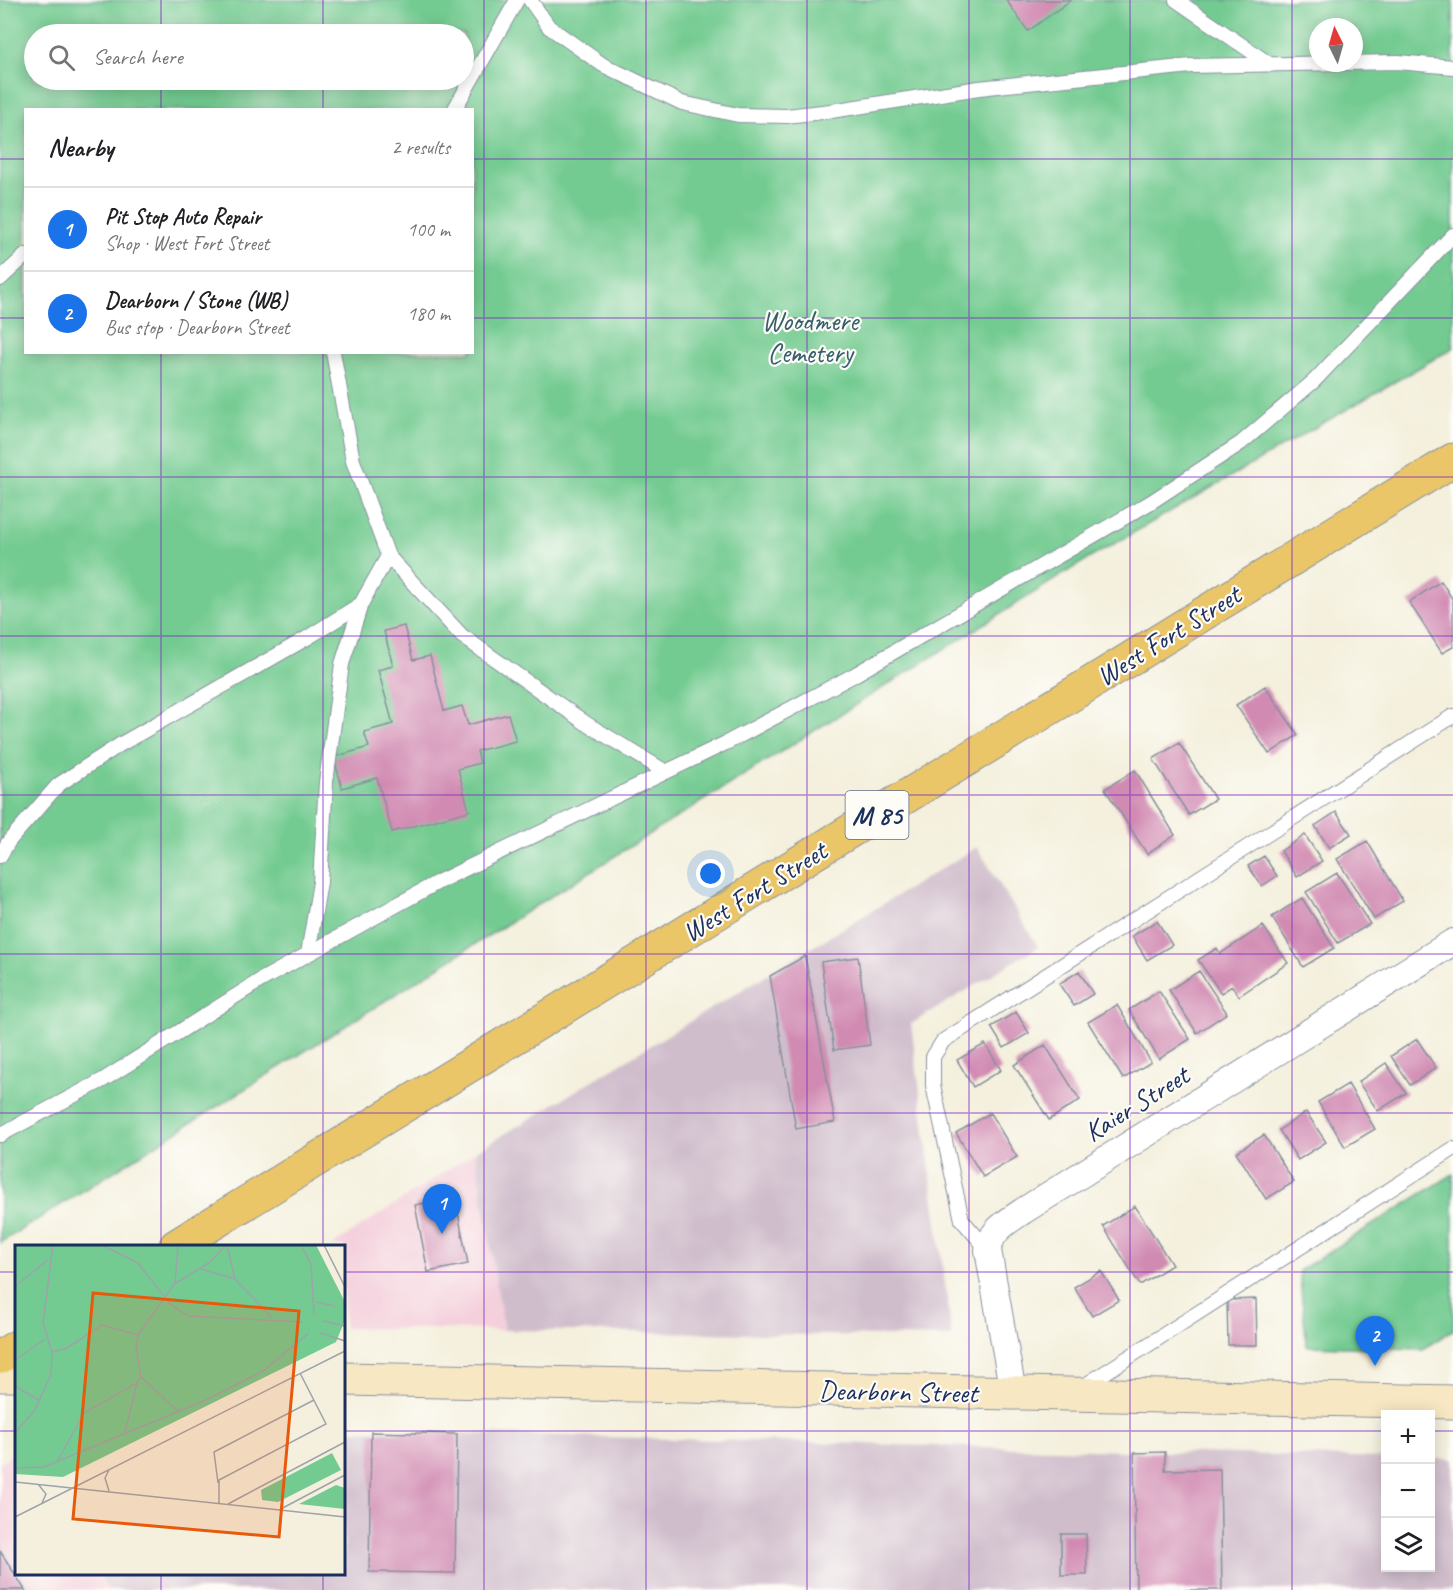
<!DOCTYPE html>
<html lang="en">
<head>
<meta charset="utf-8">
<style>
	:root { --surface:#fff; --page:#f2f2f2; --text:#202124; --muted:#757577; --line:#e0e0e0; --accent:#1a73e8 }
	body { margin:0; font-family:Caveat,sans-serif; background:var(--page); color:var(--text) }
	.controls { position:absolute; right:18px; bottom:18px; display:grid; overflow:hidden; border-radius:0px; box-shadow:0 3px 15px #0003 }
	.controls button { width:54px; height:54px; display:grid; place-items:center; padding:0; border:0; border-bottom:2px solid var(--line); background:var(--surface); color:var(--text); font:30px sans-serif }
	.compass { position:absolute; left:1309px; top:18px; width:54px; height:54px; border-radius:50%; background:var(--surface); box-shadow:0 3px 15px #0003; rotate:355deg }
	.you { position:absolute; left:711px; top:874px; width:21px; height:21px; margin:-15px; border:4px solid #fff; border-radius:50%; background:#1a73e8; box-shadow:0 0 0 9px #1a73e833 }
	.badge { display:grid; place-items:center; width:39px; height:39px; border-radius:50%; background:var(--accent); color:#fff; font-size:20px; font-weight:700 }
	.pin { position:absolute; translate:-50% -50px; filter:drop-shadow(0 2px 3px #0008) }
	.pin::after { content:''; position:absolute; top:32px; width:21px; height:18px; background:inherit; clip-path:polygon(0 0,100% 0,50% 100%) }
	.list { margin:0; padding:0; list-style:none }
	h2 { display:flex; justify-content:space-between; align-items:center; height:78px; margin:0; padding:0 24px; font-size:26px }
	h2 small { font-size:20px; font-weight:400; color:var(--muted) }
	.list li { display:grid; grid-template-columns:39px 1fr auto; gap:18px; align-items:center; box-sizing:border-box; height:84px; padding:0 24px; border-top:2px solid var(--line) }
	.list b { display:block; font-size:22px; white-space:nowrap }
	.list p { margin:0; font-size:20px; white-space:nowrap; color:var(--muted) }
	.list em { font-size:20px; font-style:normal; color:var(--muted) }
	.icon { flex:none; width:33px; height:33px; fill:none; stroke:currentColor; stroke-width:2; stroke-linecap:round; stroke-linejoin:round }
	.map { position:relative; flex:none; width:1453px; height:1590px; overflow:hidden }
	.search { position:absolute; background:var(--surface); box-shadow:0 3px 15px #0003; left:24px; top:24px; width:450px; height:66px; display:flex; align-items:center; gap:15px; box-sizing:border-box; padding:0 21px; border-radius:33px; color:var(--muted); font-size:22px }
	.panel { position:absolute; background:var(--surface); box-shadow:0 3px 15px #0003; left:24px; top:108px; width:450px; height:246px; border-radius:0px }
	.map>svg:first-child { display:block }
	.built { fill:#f4cfdc }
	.industrial { fill:#d0bdcc }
	.green { fill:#73cb91; stroke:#477d78; stroke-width:1.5; fill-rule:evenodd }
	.building { fill:#d18bb3 }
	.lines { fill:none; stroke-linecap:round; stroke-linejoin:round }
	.lane-casing { stroke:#88909e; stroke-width:16 }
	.street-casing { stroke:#88909e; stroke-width:28 }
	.secondary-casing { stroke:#88909e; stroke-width:35 }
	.primary-casing { stroke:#88909e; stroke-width:35 }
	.lane { stroke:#fff; stroke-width:14 }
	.street { stroke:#fff; stroke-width:26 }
	.secondary { stroke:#f7e8c3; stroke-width:33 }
	.primary { stroke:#eac669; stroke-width:33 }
	.grid { fill:none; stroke:#7b2cbf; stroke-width:1.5; stroke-opacity:0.55 }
	.labels { text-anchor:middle; stroke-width:4.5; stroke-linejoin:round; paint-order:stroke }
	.shield { fill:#fdfcf7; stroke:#5f6c8c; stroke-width:1.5 }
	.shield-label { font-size:27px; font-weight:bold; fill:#1b2f5e }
	.park-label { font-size:28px; fill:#355e6d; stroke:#fdfcf7 }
	.street-label { font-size:28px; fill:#1b2f5e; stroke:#fdfcf7 }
	.inset-road { fill:none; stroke:#9da3aa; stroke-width:1.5 }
	.view { fill:#e8590c; fill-opacity:0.15; stroke:#e8590c; stroke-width:3 }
	.inset-edge { fill:none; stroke:#1b2f5e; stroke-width:3 }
</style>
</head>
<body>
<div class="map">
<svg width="1453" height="1590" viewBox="0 0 1453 1590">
	<rect width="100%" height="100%" fill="#fdfcf7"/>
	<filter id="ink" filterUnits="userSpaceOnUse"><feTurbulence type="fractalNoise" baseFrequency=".0167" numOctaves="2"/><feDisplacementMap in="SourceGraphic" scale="12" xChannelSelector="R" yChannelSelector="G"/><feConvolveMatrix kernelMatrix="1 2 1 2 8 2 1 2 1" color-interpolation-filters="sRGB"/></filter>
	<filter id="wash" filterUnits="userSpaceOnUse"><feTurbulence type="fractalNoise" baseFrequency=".008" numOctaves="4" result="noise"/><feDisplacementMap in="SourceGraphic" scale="24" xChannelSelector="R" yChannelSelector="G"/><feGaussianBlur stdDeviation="1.35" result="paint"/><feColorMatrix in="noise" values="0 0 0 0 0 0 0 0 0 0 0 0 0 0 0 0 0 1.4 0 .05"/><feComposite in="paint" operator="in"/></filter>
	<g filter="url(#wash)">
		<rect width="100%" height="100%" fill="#f4f0dd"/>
		<path class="built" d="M475 1152 504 1330 344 1328V1246H331Z
			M16 1452V1568L0 1542V1463Z
			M20 1574H97L108 1590H31Z"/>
		<path class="industrial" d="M977 847 1038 947 911 1024 952 1337 504 1330 475 1152Z
			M344 1430 1385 1458 1386 1568H1430L1431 1459H1453V1590H108L98 1574H344Z
			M0 1542 16 1568V1574H20L31 1590H0Z"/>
		<path class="green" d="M0 0H1453V348L1081 563 0 1243ZM1318 27H1354V63H1318ZM34 34H464V80H34ZM26 110H472V352H26Z
			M1453 1174V1330L1423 1349 1307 1346 1299 1271Z"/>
		<g id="blocks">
			<path class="building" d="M1006 0H1071L1028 31Z
				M1441 581 1453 600V647L1442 653 1409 602Z
				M404 626 413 660 430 656 444 711 462 706 468 725 508 714 516 741 477 751 480 763 458 769 469 811 392 832 377 778 342 788 334 757 369 747 364 732 393 724 378 670 393 666 384 631Z
				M1265 686 1298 735 1269 754 1236 705Z
				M1179 743 1215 799 1189 815 1153 759Z
				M1135 770 1175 835 1147 854 1105 789Z
				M1336 812 1351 834 1329 848 1315 826Z
				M1305 835 1322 861 1297 877 1281 851Z
				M1367 841 1403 901 1374 919 1337 859Z
				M1264 856 1277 876 1262 886 1248 866Z
				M1337 873 1370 924 1338 943 1306 892Z
				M1302 898 1334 948 1303 967 1272 917Z
				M1157 921 1172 945 1147 960 1132 936Z
				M1263 926 1288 963 1239 996 1232 986 1221 993 1198 960 1217 948 1220 954Z
				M805 956 835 1122 796 1129 770 976Z
				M858 957 870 1045 834 1050 821 962Z
				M1079 971 1093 994 1074 1006 1059 984Z
				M1199 971 1227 1013 1197 1033 1169 990Z
				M1159 991 1190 1039 1159 1059 1129 1010Z
				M1117 1005 1151 1062 1123 1079 1088 1022Z
				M1016 1012 1029 1033 1004 1048 991 1027Z
				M1417 1039 1436 1068 1410 1085 1391 1056Z
				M985 1044 1001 1070 973 1087 957 1060Z
				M1045 1045 1080 1100 1049 1120 1014 1065Z
				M1386 1063 1406 1093 1378 1111 1358 1082Z
				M1348 1084 1375 1129 1345 1147 1318 1102Z
				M1306 1112 1326 1142 1298 1160 1279 1130Z
				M990 1113 1017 1157 983 1177 956 1133Z
				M1264 1135 1294 1182 1266 1199 1236 1152Z
				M455 1197 468 1264 428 1272 415 1205Z
				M1135 1206 1172 1265 1140 1285 1103 1226Z
				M1101 1271 1119 1300 1092 1316 1074 1287Z
				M1256 1299 1257 1345H1228L1227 1300Z
				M371 1432 457 1434 455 1573 369 1572Z
				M1165 1452V1470L1220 1469 1222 1590H1136L1134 1453Z
				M1061 1534H1086L1087 1575H1061Z
				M0 1551 25 1590H0Z"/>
		</g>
	</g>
	<g filter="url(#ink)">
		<use href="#blocks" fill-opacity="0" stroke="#88909e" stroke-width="1.5"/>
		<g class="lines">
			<g class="lane-casing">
				<path id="lane" d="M530 0 549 27 603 65 682 103 738 115 786 116 831 111 979 88 1191 66 1398 62 1453 67
					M1176 0 1271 65
					M454 110 517 0
					M0 279 26 255
					M333 352 353 461 388 556 462 636 587 724 666 772
					M0 856 9 841 58 785 121 744 307 638 361 604 388 556
					M308 954 320 882 326 782 342 664 361 604
					M0 1135 103 1080 261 980 440 881 728 742 854 675 1151 502 1241 443 1314 381 1453 235
					M988 1250 962 1220 933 1085V1057L943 1041 1453 716
					M1081 1388 1453 1149"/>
			</g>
			<g class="street-casing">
				<path id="street" d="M1013 1393 988 1250C992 1229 1006 1223 1023 1211L1453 942"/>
			</g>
			<g class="secondary-casing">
				<path id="secondary" d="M0 1375H16
					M344 1379 1453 1402"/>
			</g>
			<g class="primary-casing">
				<path id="primary" d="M176 1246 1453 460
					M0 1357 16 1347"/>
			</g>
			<use href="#lane" class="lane"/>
			<use href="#street" class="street"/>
			<use href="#secondary" class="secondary"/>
			<use href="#primary" class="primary"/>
		</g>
	</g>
	<path class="grid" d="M161 0V34M323 0V34M484 0V1590M646 0V1590M807 0V1590M969 0V1590M1130 0V1590M1292 0V1590M161 80V110M323 80V110M0 159H26M472 159H1453M0 318H26M472 318H1453M161 352V1246M323 352V1246M0 477H1453M0 636H1453M0 795H1453M0 954H1453M0 1113H1453M0 1272H16M344 1272H1453M0 1431H16M344 1431H1386M1430 1431H1453M161 1574V1590M323 1574V1590"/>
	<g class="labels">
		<rect class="shield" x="845.5" y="791" width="63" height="48" rx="4.5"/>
		<g class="shield-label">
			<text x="877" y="824">M 85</text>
		</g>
		<g class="park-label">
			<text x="810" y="330">Woodmere<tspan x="810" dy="32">Cemetery</tspan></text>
		</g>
		<g class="street-label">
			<text transform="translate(1168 635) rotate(-32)" y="10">West Fort Street</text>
			<text transform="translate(754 891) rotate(-32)" y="10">West Fort Street</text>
			<text transform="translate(1136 1103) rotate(-32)" y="10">Kaier Street</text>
			<text transform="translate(898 1391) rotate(1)" y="10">Dearborn Street</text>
		</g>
	</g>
	<g transform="translate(15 1245)">
		<rect width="330" height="330" fill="#f4f0dd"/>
		<path d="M0 0H301L330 57V75L321 97 48 232 0 229ZM317 208 326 225 263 257 247 255 246 245ZM321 240 330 243V264L284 259Z" fill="#73cb91"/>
		<path class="inset-road" d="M87 0 123 18 155 59 173 71 288 77M212 0 220 34 257 73M286 0 296 19 299 70M309 0 330 42M186 24 220 34M161 38 195 17 211 0M0 41 33 15M301 57 320 61M308 76 330 81M305 88 330 96M37 107 52 103 87 80 123 90M0 115 30 94M0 141 25 156M163 166 126 132 121 101 123 90 160 38 163 0M110 187 122 138M0 188 20 165 36 129 37 107 28 78 38 0M42 217 69 168 122 138 126 132M0 223 29 222 191 155 248 126 293 89M0 237 330 272M203 238 199 207 299 155M23 239 31 249 27 258M94 246 90 233 94 225M204 258V235L311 179 285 128M213 259 330 197M264 265 330 230M0 272 330 106"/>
		<path class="view" d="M78 48 284 66 264 292 58 274Z"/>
		<rect width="330" height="330" class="inset-edge"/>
	</g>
</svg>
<div class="controls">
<button>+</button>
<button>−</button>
<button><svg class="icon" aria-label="layers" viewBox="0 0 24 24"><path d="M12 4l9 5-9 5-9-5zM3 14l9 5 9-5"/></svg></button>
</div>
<svg class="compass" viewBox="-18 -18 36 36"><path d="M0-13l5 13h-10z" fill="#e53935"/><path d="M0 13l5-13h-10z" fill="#757577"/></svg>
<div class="you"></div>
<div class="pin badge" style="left:442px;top:1234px">1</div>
<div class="pin badge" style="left:1375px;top:1366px">2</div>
<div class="search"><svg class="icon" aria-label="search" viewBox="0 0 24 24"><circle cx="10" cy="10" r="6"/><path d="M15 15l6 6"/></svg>Search here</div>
<section class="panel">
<h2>Nearby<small>2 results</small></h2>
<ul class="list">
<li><span class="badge">1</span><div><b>Pit Stop Auto Repair</b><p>Shop · West Fort Street</p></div><em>100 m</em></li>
<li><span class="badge">2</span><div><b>Dearborn / Stone (WB)</b><p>Bus stop · Dearborn Street</p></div><em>180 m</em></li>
</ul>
</section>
</div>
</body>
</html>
